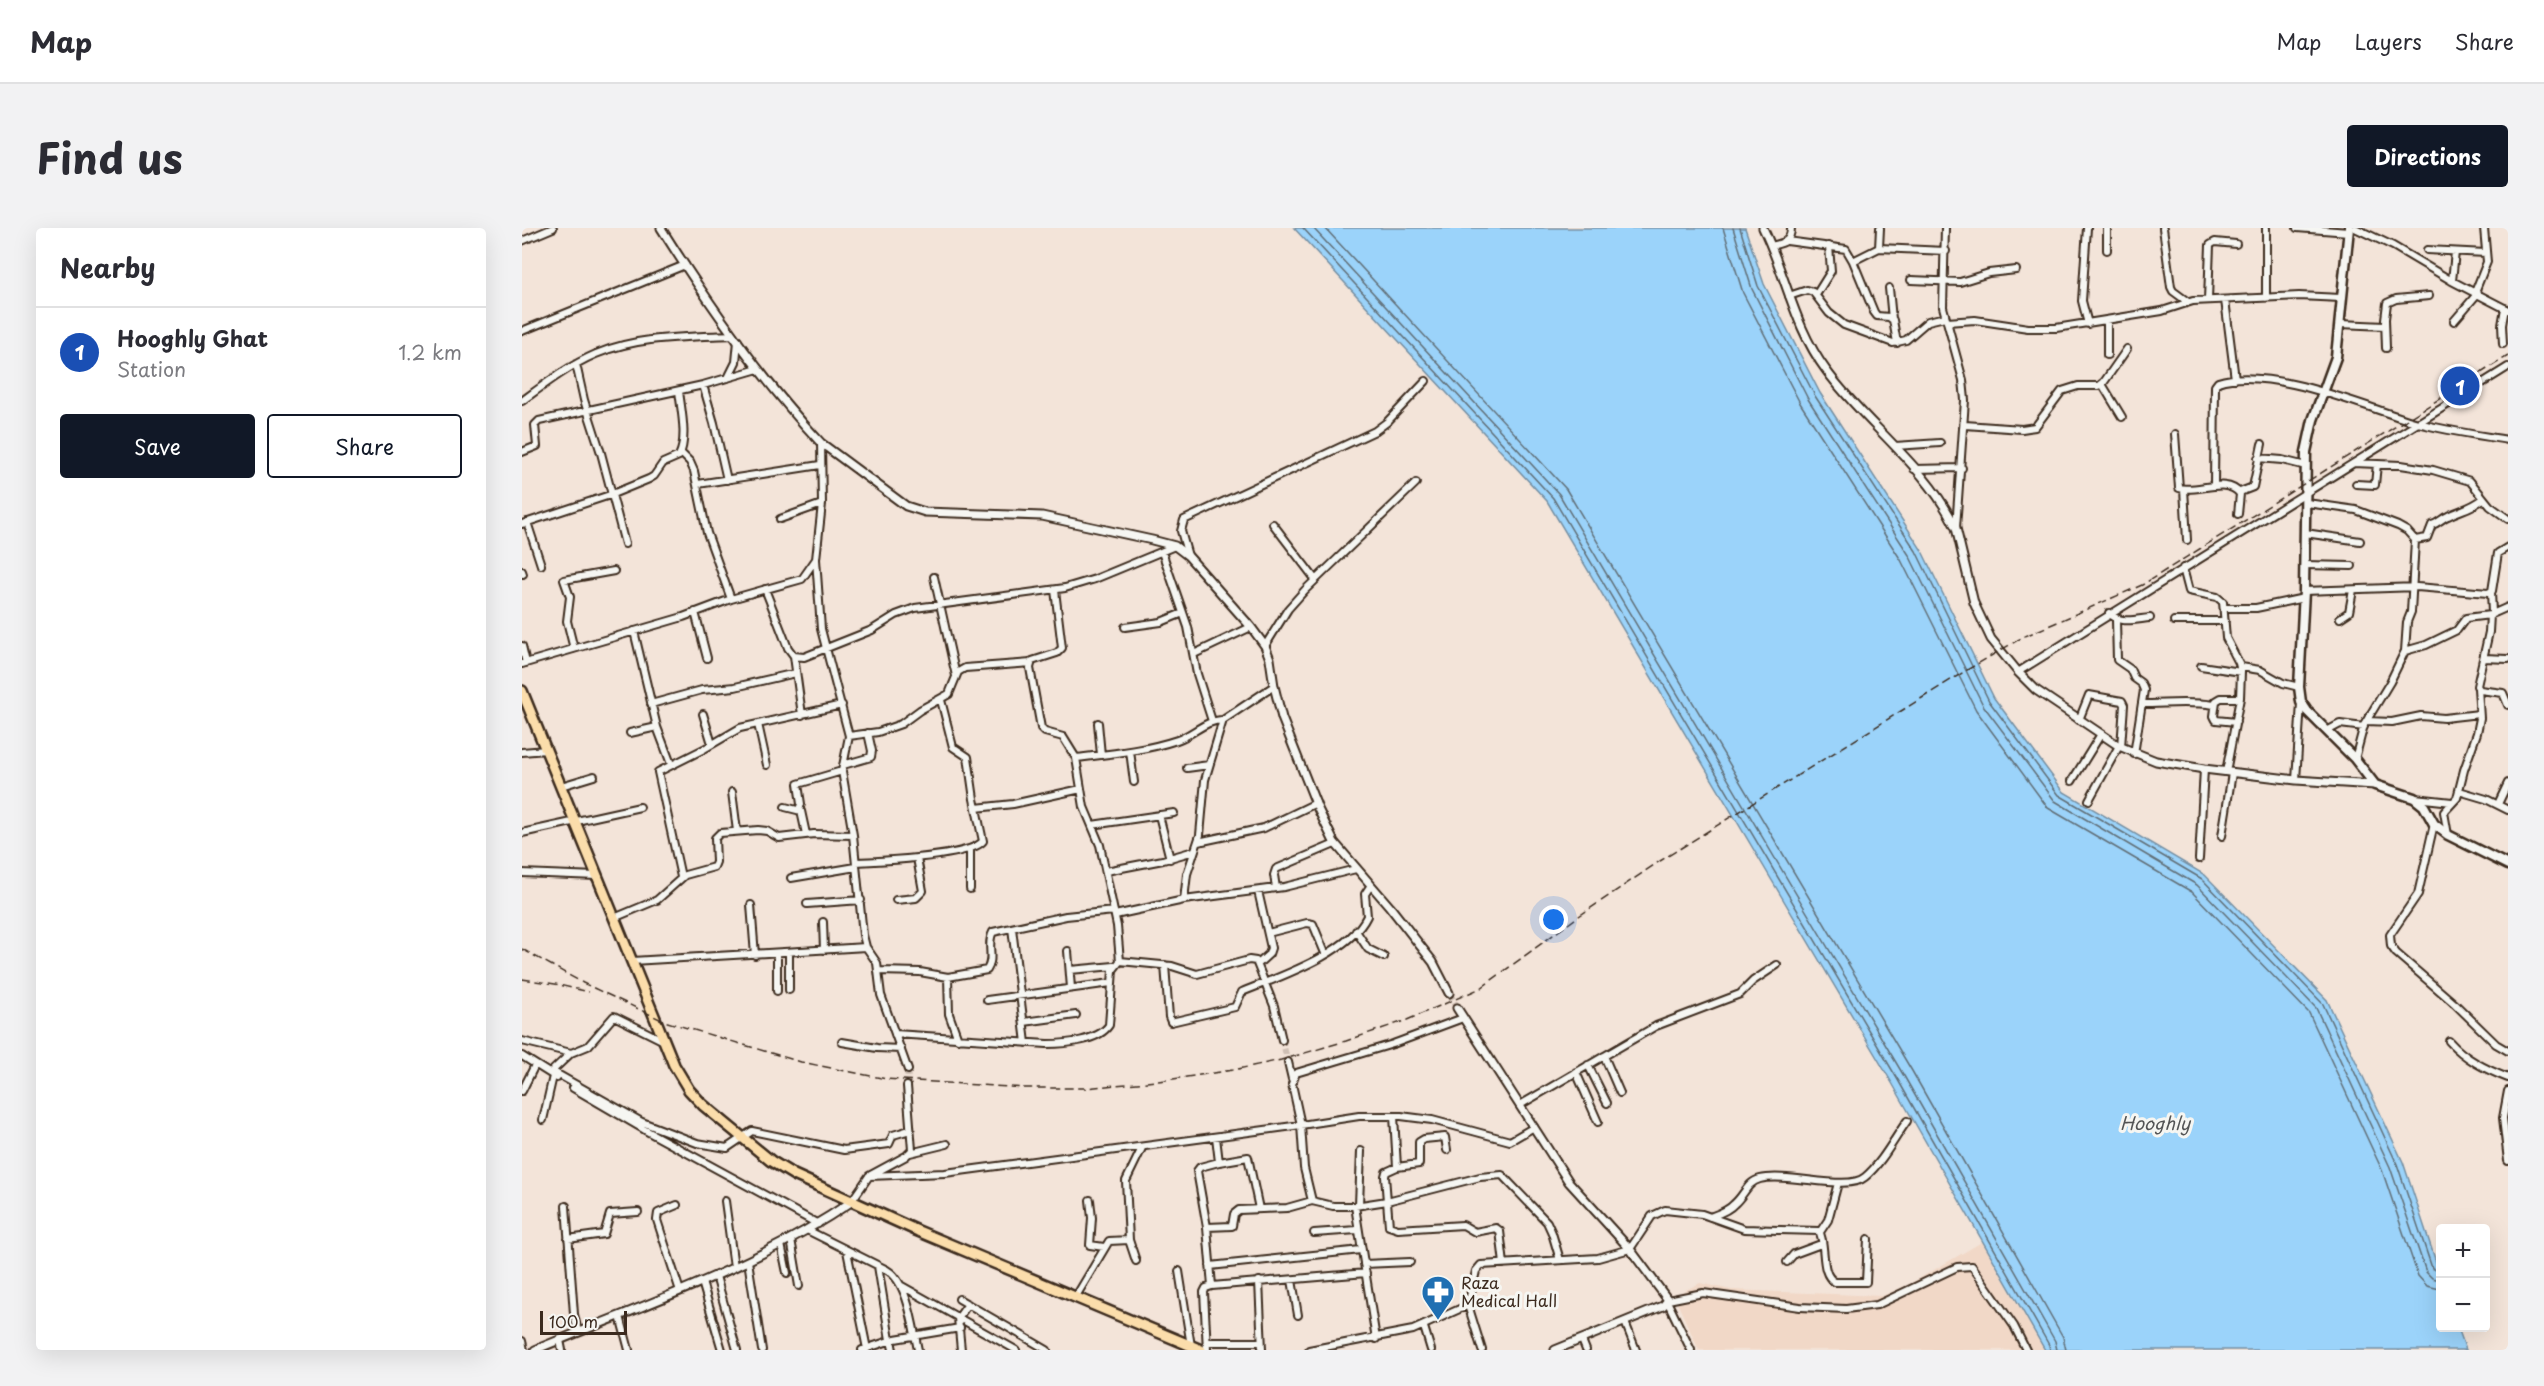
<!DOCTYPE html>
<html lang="en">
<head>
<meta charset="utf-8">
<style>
	:root { --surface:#fff; --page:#f2f2f3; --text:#2b2b33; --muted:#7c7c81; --line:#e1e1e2; --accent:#111827 }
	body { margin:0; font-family:"Playpen Sans",sans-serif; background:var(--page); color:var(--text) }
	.controls { position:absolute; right:18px; bottom:18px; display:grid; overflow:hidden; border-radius:6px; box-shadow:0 6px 24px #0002 }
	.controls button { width:54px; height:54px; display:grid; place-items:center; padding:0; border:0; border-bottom:2px solid var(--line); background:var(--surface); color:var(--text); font:30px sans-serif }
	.scale { position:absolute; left:18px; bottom:15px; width:87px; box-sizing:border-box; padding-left:6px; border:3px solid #3b2a1e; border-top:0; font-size:16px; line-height:21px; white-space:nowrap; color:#3b2a1e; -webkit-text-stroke:4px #f6f6f2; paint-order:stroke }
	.you { position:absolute; left:1032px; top:692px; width:21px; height:21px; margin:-15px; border:4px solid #fff; border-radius:50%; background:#1a73e8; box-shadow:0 0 0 9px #1a73e833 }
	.badge { display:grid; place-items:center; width:39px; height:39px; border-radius:50%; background:var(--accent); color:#fff; font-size:20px; font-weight:700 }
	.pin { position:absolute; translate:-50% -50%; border:3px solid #fff; box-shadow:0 2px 6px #0006 }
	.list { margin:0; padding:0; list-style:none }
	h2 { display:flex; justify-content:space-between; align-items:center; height:78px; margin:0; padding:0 24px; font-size:26px }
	h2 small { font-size:20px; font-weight:400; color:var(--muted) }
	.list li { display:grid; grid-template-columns:39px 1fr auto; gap:18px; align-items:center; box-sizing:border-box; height:90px; padding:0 24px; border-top:2px solid var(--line) }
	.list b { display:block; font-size:22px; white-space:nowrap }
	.list p { margin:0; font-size:20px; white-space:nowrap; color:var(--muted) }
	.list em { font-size:20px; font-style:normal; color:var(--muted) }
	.actions { display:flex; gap:12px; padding:18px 24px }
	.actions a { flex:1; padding:14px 0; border:2px solid var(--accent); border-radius:6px; text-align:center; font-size:21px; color:var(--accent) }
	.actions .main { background:var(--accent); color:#fff }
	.map { position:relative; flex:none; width:1986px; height:1122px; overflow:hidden; border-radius:6px }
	header { display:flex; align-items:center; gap:36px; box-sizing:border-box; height:84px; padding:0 30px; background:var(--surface); border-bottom:2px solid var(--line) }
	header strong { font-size:28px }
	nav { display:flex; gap:33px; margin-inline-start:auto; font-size:21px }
	.intro { display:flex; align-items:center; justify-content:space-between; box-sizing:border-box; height:144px; padding:0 36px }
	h1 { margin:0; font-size:42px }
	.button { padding:15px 27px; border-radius:6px; background:var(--accent); color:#fff; font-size:21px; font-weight:700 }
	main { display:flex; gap:36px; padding:0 36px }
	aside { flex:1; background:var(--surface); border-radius:6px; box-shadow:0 6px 24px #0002 }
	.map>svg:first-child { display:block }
	.built { fill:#f1d8c7 }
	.water { fill:#9bd3fa; stroke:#758fa2; stroke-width:1.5 }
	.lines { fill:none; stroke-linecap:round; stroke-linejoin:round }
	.shore { stroke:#616e76; stroke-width:1.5 }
	.minor-tunnel { stroke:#cebfb4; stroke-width:6; stroke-dasharray:6 3; stroke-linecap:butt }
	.tertiary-tunnel { stroke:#cebfb4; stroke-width:7; stroke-dasharray:7 3.5; stroke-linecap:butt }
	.minor-casing { stroke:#3b2a1e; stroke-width:10 }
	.tertiary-casing { stroke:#3b2a1e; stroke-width:11 }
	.secondary-casing { stroke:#3b2a1e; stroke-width:13 }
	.primary-casing { stroke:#3b2a1e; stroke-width:14 }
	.minor { stroke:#f6f6f2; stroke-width:6 }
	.tertiary { stroke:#f6f6f2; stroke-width:7 }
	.secondary { stroke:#f6f6f2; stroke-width:8 }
	.primary { stroke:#fbddab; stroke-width:9 }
	.rail { stroke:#3b2a1e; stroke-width:1.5; stroke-dasharray:9 4.5; stroke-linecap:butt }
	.labels { text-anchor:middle; stroke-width:6; stroke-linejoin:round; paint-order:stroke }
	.poi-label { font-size:16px; fill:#3b2a1e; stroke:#f6f6f2; text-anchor:start }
	.water-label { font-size:18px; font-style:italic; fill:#535455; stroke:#f6f6f2 }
</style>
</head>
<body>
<header>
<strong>Map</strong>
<nav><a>Map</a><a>Layers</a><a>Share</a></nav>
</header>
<div class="intro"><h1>Find us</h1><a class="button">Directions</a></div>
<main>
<aside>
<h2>Nearby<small></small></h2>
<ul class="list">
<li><span class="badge" style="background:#1a4fb4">1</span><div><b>Hooghly Ghat</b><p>Station</p></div><em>1.2 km</em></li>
</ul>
<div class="actions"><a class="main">Save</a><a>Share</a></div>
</aside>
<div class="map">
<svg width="1986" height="1122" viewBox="0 0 1986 1122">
	<rect width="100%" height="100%" fill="#f3e4d9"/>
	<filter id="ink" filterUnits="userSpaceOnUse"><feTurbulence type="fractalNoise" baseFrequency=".0167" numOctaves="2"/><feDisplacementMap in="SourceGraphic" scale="12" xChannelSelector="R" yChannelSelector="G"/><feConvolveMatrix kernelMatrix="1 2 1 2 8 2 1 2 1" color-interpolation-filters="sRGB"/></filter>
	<g filter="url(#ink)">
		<path class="built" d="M1465 1011 1525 1122H1177L1152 1068 1178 1055 1209 1062 1360 1068 1386 1057Z"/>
		<path class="water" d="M772 0H1223L1242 56 1298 165 1399 321 1472 470 1542 564 1683 647 1805 772 1881 934 1918 1046V1100H1936L1944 1122H1523L1370 855 1025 273Z"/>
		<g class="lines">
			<path class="shore" d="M781 0 1031 270 1376 852 1527 1117 1528 1122
				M791 0 1037 266 1382 848 1533 1113 1535 1122
				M803 0 1044 261 1390 843 1541 1109 1544 1122
				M1201 0 1221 65 1278 175 1379 332 1454 482 1526 580 1670 664 1787 785 1860 942 1896 1048 1905 1058 1918 1061
				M1211 0 1230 61 1286 171 1387 327 1461 477 1533 573 1675 657 1794 780 1868 939 1904 1044 1910 1050 1918 1052
				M1218 0 1236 58 1293 168 1394 323 1467 473 1537 567 1680 651 1801 776 1875 936 1910 1040 1918 1044"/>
			<path class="minor-tunnel" d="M760 812 766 834
				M385 858 386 842"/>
			<path class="tertiary-tunnel" d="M927 765 935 780"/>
			<g class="minor-casing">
				<path id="minor" d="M1423 0 1421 79 1441 152 1443 172 1434 300
					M1565 0 1560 73 1566 96
					M1585 0V22
					M1641 0 1649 59 1651 63 1666 74
					M1744 0V70
					M1775 0 1827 4
					M1833 0 1871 18 1930 53 1986 82
					M0 13 31 0
					M1265 13 1324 21 1331 33 1352 84 1355 88 1367 89 1371 92 1375 115
					M1249 18C1261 15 1269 14 1269 0
					M1357 20 1358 0
					M1905 22 1964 25
					M1331 33 1357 20 1424 23
					M1389 52 1438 54 1467 45 1494 42
					M1930 53 1933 24
					M1367 60 1370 91
					M1953 64 1965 34 1962 0
					M1294 67 1309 43 1307 18
					M1267 68 1285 62 1291 64 1307 85 1322 97 1371 115 1384 112 1406 93 1423 89
					M1686 72 1688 17 1693 14 1714 16
					M1703 72 1713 151
					M1585 93V127
					M1932 93 1956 65
					M1425 94 1453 92 1506 100H1534L1640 83 1671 73 1777 68 1819 70
					M1818 96 1863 98
					M0 103 163 37
					M1981 116 1980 97 1983 80
					M1864 120 1863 91 1865 75 1874 71 1907 68
					M54 136 62 172 79 225 103 316
					M206 150 214 134 216 113
					M1580 156 1600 189
					M181 157 192 195 205 252
					M0 173C23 156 48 137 74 126 117 108 165 109 211 107
					M1443 197 1500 201 1513 199 1540 163 1556 158H1577L1582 154 1605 121
					M1653 206 1657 260C1676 265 1705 248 1718 266L1716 286
					M1373 218 1418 215
					M0 224 15 218 13 197 17 193 181 157 236 141
					M159 225 168 234 172 243 185 305 209 371
					M1736 230 1760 232 1784 238
					M1832 235 1879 237 1911 242 1948 253 1968 278 1986 291
					M1392 241 1440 240
					M176 256 298 237
					M1834 256 1853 257 1855 236
					M1692 258 1693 158 1696 154C1747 137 1845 180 1896 195 1925 203 1956 207 1986 212
					M1662 261 1665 312
					M1718 264 1731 259 1740 216
					M1785 275 1834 282 1876 298 1885 303 1893 312 1889 384 1885 394 1883 423 1868 454 1842 497 1833 531
					M258 291 300 276
					M5 294 19 337
					M0 296 88 267 127 251 132 248 141 235 157 228C166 211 159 181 157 163
					M751 296 793 351
					M1783 305 1838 313
					M1893 312 1905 310 1910 297C1917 295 1920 290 1926 288 1940 281 1948 281 1961 271
					M640 324 666 399 675 446 690 493
					M666 328 659 303 662 292 853 203 865 194 904 153
					M294 331 299 401 327 508 320 543 331 607 341 707 344 719 355 735 359 767 386 842
					M1782 337 1830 338
					M1661 340 1667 363 1695 369 1701 374 1704 410 1717 435 1719 444 1718 470 1704 544
					M0 343 1 346
					M412 349 434 448
					M243 361 266 420 272 428 282 429 350 402 374 387 393 380 543 360 573 351 653 318
					M533 362 540 420 535 425 510 433 508 440 519 500 523 504 541 509 554 530 562 579 578 617 595 698 598 733 650 738 675 746 727 732 734 733 752 778 760 812
					M1782 363 1895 359 1966 365 1970 363 1976 325 1986 319
					M1969 364 1970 385
					M1986 379 1968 387 1967 404 1955 458 1958 462 1981 465 1986 477
					M1703 380H1734L1782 370
					M173 384 185 430
					M1587 385C1598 397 1615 391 1628 390
					M1818 390 1827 384 1831 362
					M1594 392 1595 432 1608 441 1612 450 1619 455 1622 462 1612 526
					M1652 393H1703
					M603 399 639 394 661 385
					M0 418 4 435
					M743 418 766 381 783 362 894 255
					M52 421 45 393 48 369 42 352 92 343
					M1883 423 1904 417 1935 402 1944 390 1968 387
					M672 426 729 399
					M272 428 280 487
					M1962 430 1986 431
					M0 436 161 389 209 371 280 351 294 331 300 276 299 215
					M1679 438 1719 444
					M1719 439 1738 442 1761 455 1777 459
					M1496 444 1986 139
					M129 476 180 462 213 459 274 445
					M1620 476C1644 476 1669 473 1692 477
					M181 486 190 516
					M1557 492 1567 467 1600 473 1602 477 1599 519
					M1845 493 1870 494 1899 488 1922 490 1957 486
					M1714 494 1694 492 1692 488 1694 473 1699 470H1718
					M576 495 579 527
					M236 496 245 537
					M135 499 149 536
					M1805 503 1818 496 1842 499
					M108 505 135 499 112 403
					M327 508 356 504 379 496 398 482 427 466 436 444 443 440 509 435
					M608 523 612 554
					M0 524 24 522
					M554 530C587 526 622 523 655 512 671 507 683 492 701 492
					M321 537 349 529 350 523 346 505
					M665 540 687 537
					M1774 552 1779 475
					M1550 553 1579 506
					M39 558 72 548
					M1937 563 1964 571 1986 582
					M210 564 215 603
					M1893 570 1930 574
					M1567 572 1597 518
					M1976 576 1986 555
					M263 579 279 583 284 606
					M454 580 491 576 559 561
					M277 582 279 576 276 556 320 543
					M637 587 648 631
					M1912 596 1896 666 1868 707 1869 718 1874 725 1933 776 1974 816 1986 823
					M570 597 652 585
					M0 605 118 579
					M1926 607 1922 584 1935 570 1942 542 1955 505 1958 490 1956 460
					M1700 608 1710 545
					M676 614 742 600 794 575
					M448 621V661
					M1677 631 1682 541
					M334 634C357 633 449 629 461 613L452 571 446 529 431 519 419 472
					M584 643 641 632 672 623
					M0 645 75 648
					M159 649 136 544 182 521 218 500 320 477
					M269 650 334 639
					M754 660 752 647 754 641 813 616
					M736 663 749 720 747 726 736 736
					M374 672 394 670 401 663 395 630
					M662 672 665 646 678 607 683 552 701 492 752 458
					M285 676 339 672
					M229 677 233 727
					M593 687 662 672 762 659 834 641
					M92 690 135 672 163 647 192 639 194 634 193 610 198 605 236 602 245 603 257 610 292 606 331 607
					M301 694 302 722
					M490 700 504 815
					M834 703 846 721 862 729
					M746 705 785 695 791 696 803 725
					M546 723 549 760
					M267 725V762
					M110 733 344 719
					M643 737 647 789 649 794 713 779 720 764C756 749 827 726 845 688L843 666 849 657
					M548 742 592 738
					M357 743 398 744 426 749 465 742C473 730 464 716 471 704L544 688 592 683
					M426 749 427 786 436 811
					M255 763V726
					M465 772 589 755
					M941 790 871 816 774 845 770 856 779 897 837 888H879L910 892 988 913 1012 899
					M502 794 554 787
					M373 806 525 816C543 816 577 813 587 797L591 742 598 733
					M0 813 49 825
					M1927 813C1943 831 1963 841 1986 850
					M320 814 355 820 379 821
					M0 828 35 850
					M1082 828 1098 865
					M766 834 770 851
					M1066 837 1085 875
					M30 843 120 894 175 915 205 920 230 903 322 922 367 916 371 907 388 902
					M29 844 49 825 66 818 92 788 142 813
					M1054 844 1076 894
					M51 860 123 902 296 996
					M0 863 13 837
					M1986 863 1981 890 1986 933
					M998 877 1134 798 1218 766 1231 753 1255 737
					M872 888 875 939 864 944 863 948 867 998 876 1001 941 997 953 1004 974 1000 978 1003 982 1036
					M21 892 31 848
					M694 909 697 934 678 939 675 943 685 999 690 1058 844 1045
					M388 925 425 916
					M697 934 726 929 737 981
					M875 939 897 936V914L902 911 923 909 925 922
					M347 948 384 928 390 922 385 858
					M568 972 570 990 568 1017 582 1019
					M203 973 212 1039
					M329 974 347 948 423 945 779 897 782 940 790 973 811 978H833L854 1111
					M155 977 136 985 135 992 158 1063
					M837 977 839 923
					M44 978 52 1086 56 1104
					M833 978 865 973 958 949 980 947 1025 994 1030 1005 1038 1032
					M1188 989C1196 986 1206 983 1212 976 1222 968 1225 954 1238 951 1266 944 1326 964 1343 949 1360 935 1372 911 1385 893
					M685 999 710 998 712 986 717 982 765 980 790 973
					M285 1002 365 1042C386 1054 391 1099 396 1122
					M1298 1004 1306 992 1316 955
					M792 1005 835 1002
					M46 1011 82 1006 88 986 116 984
					M269 1011 277 1058
					M259 1016 265 1045
					M325 1023 345 1121
					M226 1033 240 1122
					M614 1033 607 1012 604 953 620 920
					M1265 1034 1272 1026 1299 1016
					M842 1036 888 1034
					M356 1038 368 1112
					M688 1038 839 1022
					M657 1043 669 1118
					M194 1048 215 1122
					M770 1052 776 1087
					M737 1053 740 1122
					M180 1054 200 1122
					M380 1058 494 1122
					M553 1070 587 1013 607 1012
					M437 1071 525 1122
					M1146 1072 1181 1065 1278 1079 1324 1081 1355 1077 1435 1039 1450 1038 1492 1098 1504 1122
					M1146 1075 1169 1122
					M946 1077 960 1122
					M98 1088 107 1122
					M1103 1094 1114 1122
					M902 1099 909 1122
					M38 1112 40 1122
					M369 1112 371 1122
					M1060 1112 1064 1122
					M0 1113 2 1122
					M685 1114H739
					M340 1122 373 1111 438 1100
					M439 1122 436 1090 446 1076
					M685 1122 682 1064 684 1060 690 1058
					M787 1122 891 1102 942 1079 946 1077 954 1043 959 1037 1076 1030 1108 1021 1130 988 1143 982 1180 986 1222 1001 1297 1003C1305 1016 1297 1046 1313 1054H1344L1346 1011"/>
			</g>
			<g class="tertiary-casing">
				<path id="tertiary" d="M139 0C186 75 238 150 299 215L384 278 403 284 520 288 630 312 653 318 666 328 729 399 743 418 748 431 752 458 760 490 796 581 812 614 868 679 911 734 927 765
					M1241 0C1264 47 1272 99 1304 142 1343 196 1405 238 1434 300L1452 375 1469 411 1496 444 1514 462 1597 518 1634 533 1682 541 1774 552 1853 557
					M935 780 1047 954 1108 1021 1146 1072 1141 1078 1033 1122
					M13 1122C121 1077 232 1040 329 974"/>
			</g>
			<g class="secondary-casing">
				<path id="secondary" d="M1827 0 1814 129 1791 192 1784 224 1782 363 1777 459 1779 474 1785 483 1833 531 1853 557 1892 570 1902 578 1912 596 1926 607 1986 637"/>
			</g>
			<g class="primary-casing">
				<path id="primary" d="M0 463 152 837 167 862 181 877 249 933 272 947 396 1003 679 1122"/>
			</g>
			<use href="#minor" class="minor"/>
			<use href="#tertiary" class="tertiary"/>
			<use href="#secondary" class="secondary"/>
			<use href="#primary" class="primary"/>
			<path class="rail" d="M0 721 61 755 142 793 279 834 364 851 503 860H563L645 852 711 842 759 832 824 813 885 792 959 760 1057 688 1138 633 1445 442 1501 409 1620 357 1986 128
				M0 751 33 756 67 764"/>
		</g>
	</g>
	<defs>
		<g id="pharmacy-pin" transform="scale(1.725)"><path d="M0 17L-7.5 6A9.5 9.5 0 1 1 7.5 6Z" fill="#1f6fb2" stroke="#f6f6f2"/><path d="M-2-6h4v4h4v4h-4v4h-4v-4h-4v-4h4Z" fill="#fff"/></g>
	</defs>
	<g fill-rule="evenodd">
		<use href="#pharmacy-pin" x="916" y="1064"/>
	</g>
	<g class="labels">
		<g class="poi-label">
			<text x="939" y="1061">Raza<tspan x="939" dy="18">Medical Hall</tspan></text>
		</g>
		<g class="water-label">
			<text x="1633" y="902">Hooghly</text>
		</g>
	</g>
</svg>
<div class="controls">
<button>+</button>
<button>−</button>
</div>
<div class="scale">100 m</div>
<div class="you"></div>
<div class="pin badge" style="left:1938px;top:158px;background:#1a4fb4">1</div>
</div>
</main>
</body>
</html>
